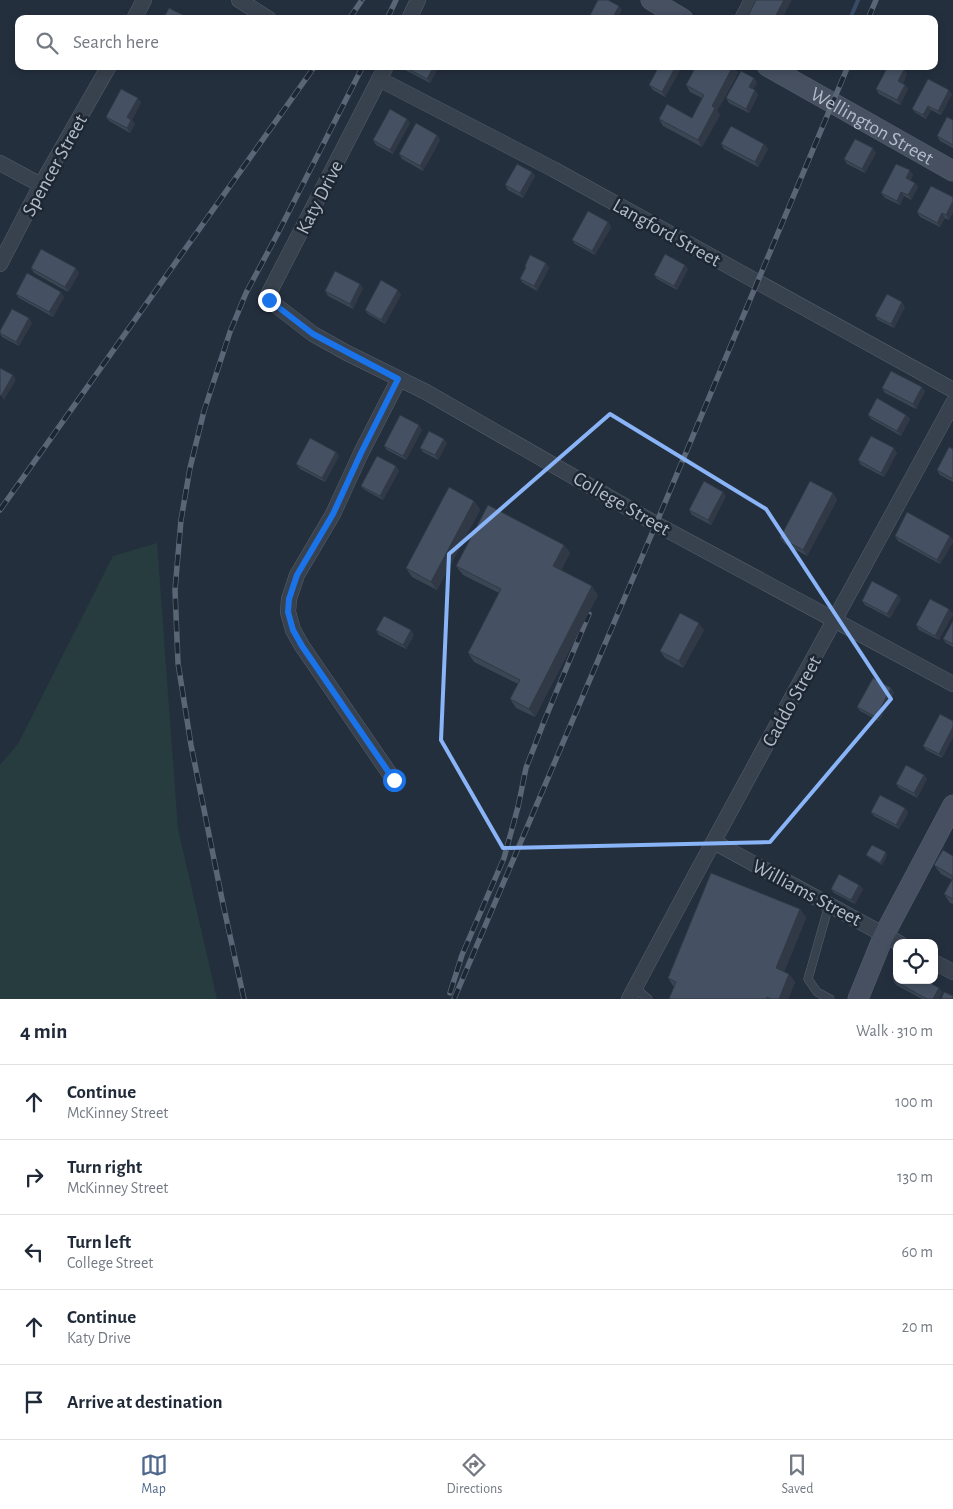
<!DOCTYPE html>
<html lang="en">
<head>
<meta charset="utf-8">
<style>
	:root { --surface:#fff; --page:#f2f2f3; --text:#1f2937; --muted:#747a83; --line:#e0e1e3; --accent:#4f688e }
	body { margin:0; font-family:"Alegreya Sans",sans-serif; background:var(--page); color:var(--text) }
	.controls { position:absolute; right:15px; bottom:15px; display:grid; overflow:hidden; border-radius:10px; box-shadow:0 2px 8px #0003 }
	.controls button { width:45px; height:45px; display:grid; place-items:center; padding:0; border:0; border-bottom:1px solid var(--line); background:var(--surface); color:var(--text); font:25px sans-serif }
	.stop { position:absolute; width:15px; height:15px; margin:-11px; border:4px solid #1a73e8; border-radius:50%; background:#fff }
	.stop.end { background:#1a73e8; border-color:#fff; box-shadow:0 1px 5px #0008 }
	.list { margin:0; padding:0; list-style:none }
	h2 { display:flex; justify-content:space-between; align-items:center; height:65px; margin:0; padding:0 20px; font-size:21px }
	h2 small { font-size:16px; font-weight:400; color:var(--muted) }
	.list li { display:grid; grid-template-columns:32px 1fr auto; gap:15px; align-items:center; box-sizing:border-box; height:75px; padding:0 20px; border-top:1px solid var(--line) }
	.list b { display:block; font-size:19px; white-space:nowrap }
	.list p { margin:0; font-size:16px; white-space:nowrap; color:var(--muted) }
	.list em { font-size:16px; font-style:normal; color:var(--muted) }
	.icon { flex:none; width:28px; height:28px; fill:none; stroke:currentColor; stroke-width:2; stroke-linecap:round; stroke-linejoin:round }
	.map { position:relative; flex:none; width:953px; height:999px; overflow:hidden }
	.search { position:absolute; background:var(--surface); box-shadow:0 2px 8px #0003; left:15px; right:15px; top:15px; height:55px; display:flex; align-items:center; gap:12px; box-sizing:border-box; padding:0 18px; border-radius:10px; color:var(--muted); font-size:19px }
	.sheet { height:440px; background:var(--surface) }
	nav { display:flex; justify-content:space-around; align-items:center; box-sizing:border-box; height:70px; border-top:1px solid var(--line); background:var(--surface); font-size:14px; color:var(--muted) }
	nav a { display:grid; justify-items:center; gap:2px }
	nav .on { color:var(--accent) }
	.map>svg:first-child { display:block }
	.green { fill:#263c3f }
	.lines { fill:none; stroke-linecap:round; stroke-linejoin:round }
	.stream { stroke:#394c67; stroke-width:4 }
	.lane-casing { stroke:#565f6c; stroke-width:9 }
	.street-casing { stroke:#565f6c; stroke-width:16 }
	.secondary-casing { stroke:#565f6c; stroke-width:21 }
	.lane { stroke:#38414e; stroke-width:8 }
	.street { stroke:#38414e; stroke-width:15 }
	.secondary { stroke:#465061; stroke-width:20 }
	.rail-casing { stroke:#5a6575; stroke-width:5.5 }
	.rail { stroke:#1d2633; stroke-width:4; stroke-dasharray:11; stroke-linecap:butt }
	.wall { fill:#3b4654 }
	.shaded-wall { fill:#303945 }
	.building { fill:#455162; stroke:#303945 }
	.route { stroke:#1a73e8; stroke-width:6 }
	.marked { fill:none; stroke:#8ab4f8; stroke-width:4; stroke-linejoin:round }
	.labels { text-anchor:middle; stroke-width:5; stroke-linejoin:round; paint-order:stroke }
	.street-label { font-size:20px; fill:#b4bcc9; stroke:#1d2633 }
</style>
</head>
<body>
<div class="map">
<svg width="953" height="999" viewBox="0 0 953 999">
	<rect width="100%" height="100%" fill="#242f3e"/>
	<path class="green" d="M157 543 178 829 217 999H0V765L18 744 113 556Z"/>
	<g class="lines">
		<path class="stream" d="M850 19 858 0"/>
		<g class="lane-casing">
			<path id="lane" d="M829 905 808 979 817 992 830 999
				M635 988 648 999"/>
		</g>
		<g class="street-casing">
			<path id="street" d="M239 0 269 19
				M134 19 144 0
				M409 19 418 0
				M742 19 752 0
				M386 66 268 295 269 300 313 334 347 353 426 392 656 524 953 684
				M379 79 553 169 953 390
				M0 163 41 185
				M0 264 41 185 109 66
				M394 780 302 646 293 630 288 612 289 599 297 575 333 514 361 453 399 379
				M714 842 899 943
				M934 962 953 972
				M629 999C735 799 845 602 953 403"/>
		</g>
		<g class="secondary-casing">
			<g id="secondary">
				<path d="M651 0 683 19"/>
				<path id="s1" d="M767 66 953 171"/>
				<path d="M858 999 884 935 953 805"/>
			</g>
		</g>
		<use href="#lane" class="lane"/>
		<use href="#street" class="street"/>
		<use href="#secondary" class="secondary"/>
		<g class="rail-casing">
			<path id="rail" d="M349 19 362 0
				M387 19 396 0
				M868 19 876 0
				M0 510 315 66
				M450 993 462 955 504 858 518 807 526 768 545 719 589 614
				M244 999 223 904 191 745 178 663 175 590 181 520 190 468 204 411 230 332 246 293 278 233 363 66
				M454 999 656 524 848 66"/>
		</g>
		<use href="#rail" class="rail"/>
	</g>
	<path class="wall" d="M402 66H439L430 83 405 70Z
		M659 66H682L665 97 653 90 649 85Z
		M733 66 738 73 717 111 720 115 702 147 663 126 659 119 692 118 702 98 690 92 686 85Z
		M904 70 907 74 903 83 905 85 908 89 900 105 879 94 876 89Z
		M754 78 757 83 753 89 755 90 758 95 749 113 729 103 726 98Z
		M952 94 941 115 931 110 926 119 916 113 912 109Z
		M141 102 132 120 135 124 130 133 109 121 106 117Z
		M407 119 410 123 393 154 376 145 373 140Z
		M953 120V148L940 141 937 136Z
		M437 135 440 140 423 171 402 159 399 154Z
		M721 144H764L768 149 758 167 724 149Z
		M876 153 865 173 847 164 844 159Z
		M532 172 535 176 523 198 508 190 505 185Z
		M913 175 910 181 915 183 918 187 911 200 904 196 900 205 885 198 881 193Z
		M953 197V212L949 220 945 218 940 227 920 217 917 212Z
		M608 222 611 227 595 255 575 244 572 240Z
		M546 263 549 268 537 291 523 283 520 279 526 267 525 266Z
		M31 268 79 273 68 292 34 273Z
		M688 269 677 290 657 279 654 275Z
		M363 288 353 309 328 296 325 291Z
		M16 294 64 297 53 317 19 298Z
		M401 295 385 324 368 314 365 310Z
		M905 307 894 328 878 320 875 316Z
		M32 323 19 346 2 337 0 334V331Z
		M882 388 925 391 916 409 885 393Z
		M868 415H906L910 419 901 436 871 419Z
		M422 430 406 460 387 450 384 446Z
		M447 443 438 460 423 452 420 448Z
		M953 449V482L940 475 937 470Z
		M336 452 339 456 325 482 300 469 296 464Z
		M897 453 884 477 861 465 858 460Z
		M396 466 399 471 383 500 365 490 361 486Z
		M833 493 837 500 807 556 785 544 780 538Z
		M726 496 711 525 692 515 689 510Z
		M474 501 480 510 437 590 412 577 406 568Z
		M895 536 953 540V542L940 564 898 541Z
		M564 545 570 553 561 570 598 595 535 717 516 708 510 699 518 684 474 662 468 653 499 593 463 575 456 566Z
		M901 599 890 618 865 605 862 601Z
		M949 609 953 614 939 640 919 630 916 625Z
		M953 621V647L946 643 943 639Z
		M376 630 414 635 406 649 379 635Z
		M704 630 683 668 665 658 660 651Z
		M891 688 894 693 879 721 860 711 857 707Z
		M953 721V737L942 758 926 750 923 746Z
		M924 775 927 779 917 798 899 788 896 784Z
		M905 808 908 813 899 829 874 816 871 812Z
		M866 855H887L882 865 868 857Z
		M953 856V904L950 903 944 894 952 880 941 874 934 865Z
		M859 885 863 889 855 904 834 893 831 889Z
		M800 909 806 918 784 972 789 974 795 982 788 999H669L674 987 668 978Z
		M893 980 939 988 942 992 939 999H922L896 985Z"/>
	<path class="shaded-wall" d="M784 0H792L782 19H774Z
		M619 6 622 10 618 19H612Z
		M434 66H439L430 83 427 79Z
		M676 66H682L665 97 662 92Z
		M733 66 738 73 717 111 720 115 702 147 698 140 712 106Z
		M904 70 907 74 902 86 898 81Z
		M754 78 757 83 752 91 749 87Z
		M905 85 908 89 900 105 897 100Z
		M755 90 758 95 749 113 746 109Z
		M949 90 952 94 941 115 938 111Z
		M138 98 141 102 132 120 135 124 130 133 127 128V117Z
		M928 106 931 110 926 119 923 115Z
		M407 119 410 123 393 154 390 150Z
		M437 135 440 140 423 171 420 166Z
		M764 144 768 149 758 167 755 162Z
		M873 148 876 153 865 173 862 169Z
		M910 170 913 175 909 183 906 178Z
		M532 172 535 176 523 198 520 193Z
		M915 183 918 187 911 200 908 195Z
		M901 192 904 196 900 205 897 201Z
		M953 201V212L949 220 946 215Z
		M942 213 945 218 940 227 937 223Z
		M608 222 611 227 595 255 592 251Z
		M546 263 549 268 537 291 534 286Z
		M685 265 688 269 677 290 674 286Z
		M76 268 79 273 68 292 65 287Z
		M360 284 363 288 353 309 350 304Z
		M398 290 401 295 385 324 381 320Z
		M61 292 64 297 53 317 49 312Z
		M902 302 905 307 894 328 891 324Z
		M29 318 32 323 19 346 16 342Z
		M13 375 16 380 4 400 1 396Z
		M922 387 925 391 916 409 913 404Z
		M906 415 910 419 901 436 897 431Z
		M419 425 422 430 406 460 403 456Z
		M444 439 447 443 438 460 435 455Z
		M894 448 897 453 884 477 881 473Z
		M336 452 339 456 325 482 322 478Z
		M396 466 399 471 383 500 380 496Z
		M723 492 726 496 711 525 708 520Z
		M833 493 837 500 807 556 803 550Z
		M474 501 480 510 437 590 431 582Z
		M950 536 953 540V542L940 564 937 560Z
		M564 545 570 553 559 575 553 566Z
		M592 586 598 595 535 717 529 709Z
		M898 595 901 599 890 618 887 614Z
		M949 609 953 614 939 640 935 636Z
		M699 623 704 630 683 668 679 661Z
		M411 630 414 635 406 649 403 645Z
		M891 688 894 693 879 721 876 717Z
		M953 727V737L942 758 939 754Z
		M924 775 927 779 917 798 914 793Z
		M905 808 908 813 899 829 896 825Z
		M886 852 887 855 882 865 880 863Z
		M859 885 863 889 855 904 851 900Z
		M800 909 806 918 782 977 776 968Z
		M789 974 795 982 788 999H779Z
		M939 988 942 992 939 999H933Z"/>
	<path class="building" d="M598 0H608L619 6 612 19H588Z
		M756 0H784L774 19H749L747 18Z
		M169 8 185 16 183 19H163Z
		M403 66H434L427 79Z
		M659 66H676L662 92 649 85Z
		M696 66H733L712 106 715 108 698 140 659 119 667 104 692 118 704 95 686 85Z
		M888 66H898L904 70 898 81 905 85 897 100 876 89Z
		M741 71 754 78 749 87 755 90 746 109 726 98Z
		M928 79 949 90 938 111 928 106 923 115 912 109Z
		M121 89 138 98 127 117 131 120 127 128 106 117Z
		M390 109 407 119 390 150 373 140Z
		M947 117 953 120V145L937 136Z
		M416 123 437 135 420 166 399 154Z
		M731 126 764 144 755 162 721 144Z
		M855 139 873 148 862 169 844 159Z
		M517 164 532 172 520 193 505 185Z
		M896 164 910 170 906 178 915 183 908 195 901 192 897 201 881 193Z
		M931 186 953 197V201L946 215 942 213 937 223 917 212Z
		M588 211 608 222 592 251 572 240Z
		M41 249 76 268 65 287 31 268Z
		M665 254 685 265 674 286 654 275Z
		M530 255 546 263 534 286 520 279 526 267 525 266Z
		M335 271 360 284 350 304 325 291Z
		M27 273 61 292 49 312 16 294Z
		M381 280 398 290 381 320 365 310Z
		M887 294 902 302 891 324 875 316Z
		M12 309 29 318 16 342 0 333V331Z
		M0 368 13 375 1 396 0 395Z
		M891 371 922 387 913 404 882 388Z
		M877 398 906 415 897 431 868 415Z
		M400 415 419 425 403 456 384 446Z
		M429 431 444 439 435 455 420 448Z
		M871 436 894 448 881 473 858 460Z
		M310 438 336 452 322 478 296 464Z
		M949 447 953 449V479L937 470Z
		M377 456 396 466 380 496 361 486Z
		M704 481 723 492 708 520 689 510Z
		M810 481 833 493 803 550 780 538Z
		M449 487 474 501 431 582 406 568Z
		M488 505 564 545 553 566 592 586 529 709 510 699 520 680 468 653 501 589 456 566Z
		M907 512 950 536 937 560 895 536Z
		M872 581 898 595 887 614 862 601Z
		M930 599 949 609 935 636 916 625Z
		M680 613 699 623 679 661 660 651Z
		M384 616 411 630 403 645 376 630Z
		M953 621V644L943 639Z
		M873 678 891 688 876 717 857 707Z
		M940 714 953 721V727L939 754 923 746Z
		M906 765 924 775 914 793 896 784Z
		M880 795 905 808 896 825 871 812Z
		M872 845 886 852 880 863 866 855Z
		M943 850 953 856V876L934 865Z
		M711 873 800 909 776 968 789 974 779 999H771L767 997V999H669L676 982 668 978Z
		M839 874 859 885 851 900 831 889Z
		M953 878V899L944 894Z
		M897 973V980H925L939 988 933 999H927L893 980Z
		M944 992 953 996V999H941Z"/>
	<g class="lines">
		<path class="route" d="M269 300 313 334 398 379 361 453 333 514 297 575 289 599 288 612 293 630 302 646 394 780"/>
	</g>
	<path class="marked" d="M610 414 766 509 891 699 770 842 503 848 441 740 449 554Z"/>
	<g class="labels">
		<g class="street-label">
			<text dy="7" stroke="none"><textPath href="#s1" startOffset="121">Wellington Street</textPath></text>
			<text transform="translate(54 165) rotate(-61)" y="7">Spencer Street</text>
			<text transform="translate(319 197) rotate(-63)" y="7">Katy Drive</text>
			<text transform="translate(667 232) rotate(29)" y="7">Langford Street</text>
			<text transform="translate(622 503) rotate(30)" y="7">College Street</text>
			<text transform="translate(791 701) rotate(-61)" y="7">Caddo Street</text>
			<text transform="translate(807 892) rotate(28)" y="7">Williams Street</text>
		</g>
	</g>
</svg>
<div class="controls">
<button><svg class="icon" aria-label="locate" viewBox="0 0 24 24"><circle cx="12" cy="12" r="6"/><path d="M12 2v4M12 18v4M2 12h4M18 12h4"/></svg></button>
</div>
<div class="stop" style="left:394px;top:780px"></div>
<div class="stop end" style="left:269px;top:300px"></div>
<div class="search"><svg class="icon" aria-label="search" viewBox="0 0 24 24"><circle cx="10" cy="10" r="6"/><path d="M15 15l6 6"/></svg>Search here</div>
</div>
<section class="sheet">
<h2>4 min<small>Walk · 310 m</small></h2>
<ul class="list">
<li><svg class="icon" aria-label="ahead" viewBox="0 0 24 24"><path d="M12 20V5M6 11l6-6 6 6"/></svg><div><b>Continue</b><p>McKinney Street</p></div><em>100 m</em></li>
<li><svg class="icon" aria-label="right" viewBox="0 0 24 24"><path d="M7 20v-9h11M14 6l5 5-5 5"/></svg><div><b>Turn right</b><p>McKinney Street</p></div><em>130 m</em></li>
<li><svg class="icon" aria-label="left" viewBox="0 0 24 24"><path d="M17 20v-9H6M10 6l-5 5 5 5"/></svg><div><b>Turn left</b><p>College Street</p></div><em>60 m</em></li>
<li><svg class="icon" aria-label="ahead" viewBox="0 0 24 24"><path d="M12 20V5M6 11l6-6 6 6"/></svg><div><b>Continue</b><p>Katy Drive</p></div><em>20 m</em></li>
<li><svg class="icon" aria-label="arrive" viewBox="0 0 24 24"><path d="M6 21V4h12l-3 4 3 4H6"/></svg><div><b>Arrive at destination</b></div></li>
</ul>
</section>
<nav>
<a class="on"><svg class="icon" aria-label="map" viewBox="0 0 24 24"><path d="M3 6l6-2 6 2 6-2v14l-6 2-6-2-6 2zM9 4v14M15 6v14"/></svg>Map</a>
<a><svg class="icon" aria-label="directions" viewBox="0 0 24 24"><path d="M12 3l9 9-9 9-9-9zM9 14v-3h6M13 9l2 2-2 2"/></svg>Directions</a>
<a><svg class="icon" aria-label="saved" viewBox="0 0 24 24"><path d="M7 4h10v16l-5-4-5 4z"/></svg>Saved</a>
</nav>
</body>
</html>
